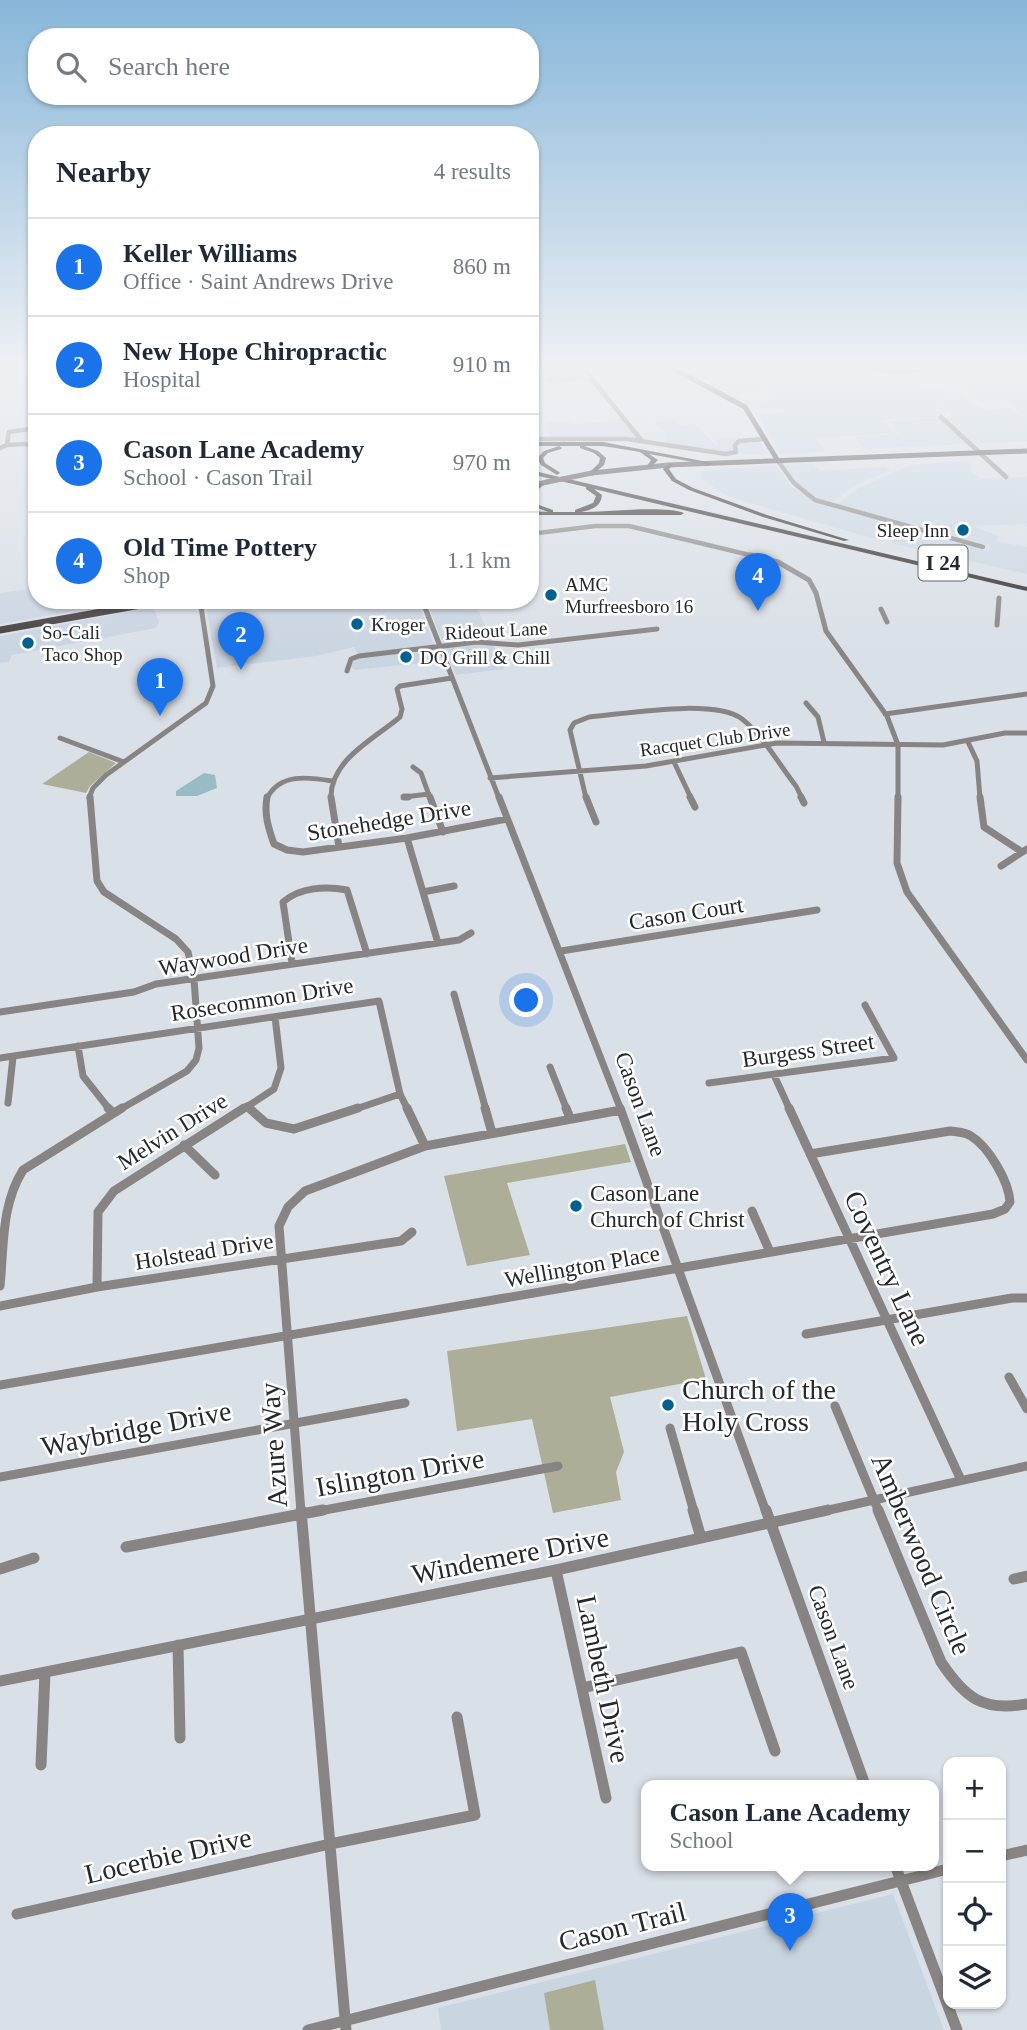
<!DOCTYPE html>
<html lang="en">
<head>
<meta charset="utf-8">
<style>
	:root { --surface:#fff; --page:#f6f6f7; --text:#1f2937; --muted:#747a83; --line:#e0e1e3; --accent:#1a73e8 }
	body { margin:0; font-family:Georgia,serif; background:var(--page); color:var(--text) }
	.controls { position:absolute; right:21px; bottom:21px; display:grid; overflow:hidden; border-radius:14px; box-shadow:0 2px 5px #0004 }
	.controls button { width:63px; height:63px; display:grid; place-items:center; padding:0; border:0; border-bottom:2px solid var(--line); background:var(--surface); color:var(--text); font:35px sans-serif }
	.you { position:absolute; left:527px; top:1001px; width:24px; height:24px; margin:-18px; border:5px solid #fff; border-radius:50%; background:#1a73e8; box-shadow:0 0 0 10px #1a73e833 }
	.badge { display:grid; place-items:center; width:46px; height:46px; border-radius:50%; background:var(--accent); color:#fff; font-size:23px; font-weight:700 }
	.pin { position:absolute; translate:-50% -58px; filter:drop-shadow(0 2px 4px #0008) }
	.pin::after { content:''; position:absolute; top:37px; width:24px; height:21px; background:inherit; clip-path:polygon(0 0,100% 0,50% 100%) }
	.popup { position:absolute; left:641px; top:1780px; width:298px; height:91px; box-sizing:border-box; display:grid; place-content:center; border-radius:14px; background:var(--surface); filter:drop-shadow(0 2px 5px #0005); font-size:23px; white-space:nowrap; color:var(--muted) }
	.popup b { font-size:26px; color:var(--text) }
	.popup::after { content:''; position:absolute; left:50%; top:100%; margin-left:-14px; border:14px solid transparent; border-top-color:var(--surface) }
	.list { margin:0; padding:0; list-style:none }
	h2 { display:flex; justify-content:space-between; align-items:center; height:91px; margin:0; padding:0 28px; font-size:30px }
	h2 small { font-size:23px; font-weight:400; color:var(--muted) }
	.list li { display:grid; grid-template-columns:46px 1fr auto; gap:21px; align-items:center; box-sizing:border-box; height:98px; padding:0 28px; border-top:2px solid var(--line) }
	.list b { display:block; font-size:26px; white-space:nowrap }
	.list p { margin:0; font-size:23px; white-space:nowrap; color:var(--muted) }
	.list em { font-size:23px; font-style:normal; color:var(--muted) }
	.icon { flex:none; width:38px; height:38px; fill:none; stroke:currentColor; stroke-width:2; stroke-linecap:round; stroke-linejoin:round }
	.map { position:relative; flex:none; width:1027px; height:2030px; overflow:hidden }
	.search { position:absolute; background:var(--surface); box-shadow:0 2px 5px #0004; left:28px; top:28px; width:511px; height:77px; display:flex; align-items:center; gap:18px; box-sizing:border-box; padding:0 24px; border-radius:28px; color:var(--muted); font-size:26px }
	.panel { position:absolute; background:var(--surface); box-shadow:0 2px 5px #0004; left:28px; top:126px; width:511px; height:483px; border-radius:28px }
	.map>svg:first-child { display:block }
	.built { fill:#cad5e2 }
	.green { fill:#adae98 }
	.water { fill:#98bcc5 }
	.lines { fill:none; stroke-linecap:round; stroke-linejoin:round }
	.minor-far4 { stroke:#888483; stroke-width:4.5 }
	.minor-far3 { stroke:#888483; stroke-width:5 }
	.minor-far2 { stroke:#888483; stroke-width:7 }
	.minor-far1 { stroke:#888483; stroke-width:9 }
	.minor { stroke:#888483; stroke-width:11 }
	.major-far1 { stroke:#423b3b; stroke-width:5 }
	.major { stroke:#423b3b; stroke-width:7 }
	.highway { fill:#2b2323; fill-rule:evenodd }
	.major-bridge { stroke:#423b3b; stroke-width:5 }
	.poi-dot { fill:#016090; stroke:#fff; stroke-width:2.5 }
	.labels { text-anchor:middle; stroke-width:5; stroke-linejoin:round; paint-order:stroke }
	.far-poi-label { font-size:19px; fill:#26292b; stroke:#fff; text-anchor:start }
	.far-street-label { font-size:19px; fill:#26292b; stroke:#fff }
	.shield { fill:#fff; stroke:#67696b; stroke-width:2 }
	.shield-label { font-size:21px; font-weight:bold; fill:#26292b }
	.street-label { font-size:23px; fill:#26292b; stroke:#fff }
	.poi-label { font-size:23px; fill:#26292b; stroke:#fff; text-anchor:start }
	.near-street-label { font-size:28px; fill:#26292b; stroke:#fff }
	.near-poi-label { font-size:28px; fill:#26292b; stroke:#fff; text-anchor:start }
</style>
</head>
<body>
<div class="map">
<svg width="1027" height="2030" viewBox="0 0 1027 2030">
	<rect width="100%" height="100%" fill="#dae0e7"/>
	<path class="built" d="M611 369H669L690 381 655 386 647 378 600 382 590 372Z
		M737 369 751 384 757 383 754 379 821 375 815 369H851L847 374 857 383 901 381 918 384 962 396 985 410 1010 408 1022 417 1025 416 1013 407 1005 403 986 404 932 371 1027 370V441L865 449 855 437 899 434 888 421 951 417 953 412 947 411 931 396 946 412V416L883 420 895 433 815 438 826 452 781 454 757 414 786 412 781 408 756 410 743 402 773 399 767 391 730 394 687 373Z
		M621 419 638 438 551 437 546 423 566 421 575 425Z
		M674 419 681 426 695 424 718 447 716 439 757 438 766 454 744 455 717 451 718 448 716 451 666 443 668 436 654 422Z
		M963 461 970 463 972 473 980 478 1027 477V527L1023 524 972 526 999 536 996 541 1027 547V574L890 543 907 528 976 548 988 551 991 546 836 505 859 488 910 465Z
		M814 464 820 471 884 467 891 470 853 486 831 503 811 495 796 484 785 465Z
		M776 465 792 487 807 496 836 508 896 525 875 539 729 497 700 478 702 471Z
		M37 588V600H139L0 624V593Z
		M205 600H385L389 609 419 605 440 661 355 670 350 666 358 654 354 647 316 656 217 668Z
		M426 600 471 601 476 605 504 669 456 675Z
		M153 607 159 622 156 628 12 655 9 662 0 663V636Z
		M893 1894 944 2030H441L438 2008Z"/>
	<path class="green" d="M89 752 116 763 90 786 86 793 42 784Z
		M625 1144 631 1162 507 1183 530 1255 467 1266 444 1176Z
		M687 1316 706 1379 610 1397 624 1452 616 1472 621 1500 553 1513 532 1419 457 1431 447 1351Z
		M595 1980 604 2030H550L544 1993Z"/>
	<path class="water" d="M530 369C554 369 578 365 593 383L582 380 553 384 535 376 530 379Z
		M204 773 215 775 217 788 197 796H176V791Z"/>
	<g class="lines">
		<path class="minor-far4" d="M584 369 642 441
			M873 369 897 372 923 369
			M941 417 1006 477
			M530 439H627L726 454 736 452 735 445 739 441 765 439
			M7 445 26 444 37 448
			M0 448 7 445 9 432 37 428
			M778 461 794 483 815 500 983 547
			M530 534 595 526H629L758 557"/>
		<path class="minor-far3" d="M751 555 778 562 809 580 816 593 826 631 887 716 898 745V798
			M422 600 499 798
			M881 609 887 622
			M997 625 999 598
			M347 671 351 659 359 656 477 642 518 645 657 629
			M806 703 818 717 824 742
			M885 714 1027 694
			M60 738 124 762
			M968 742 977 761 980 798
			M674 762 691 798
			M413 767 421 773 430 798
			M490 778 646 766 777 743 943 745 1005 733H1027
			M404 797 429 794
			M89 798 93 788 106 775 206 703 213 686 200 600
			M267 798C280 773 308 777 332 781
			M331 798C330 760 374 739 400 717L402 709 397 689 400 686 452 678
			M586 798 570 730 574 723 589 717C625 714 714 698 742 719 761 733 781 767 796 786L802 798"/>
		<path class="minor-far2" d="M90 797 97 881 104 892 176 939 188 952 194 979 199 1048 196 1060 187 1071 119 1110
			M267 797C264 814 268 827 274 844L287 850 303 852 407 838 507 819
			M331 797 339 847
			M404 797H408
			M430 797 443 832
			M499 797 621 1110
			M586 797 596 822
			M690 797 695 807
			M801 797 804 803
			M898 797 897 863 907 892 1027 1060
			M980 797 984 827 1022 852
			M407 838 438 943
			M1001 866 1027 849
			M423 892 454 886
			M561 951 817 910
			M292 963 283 902C300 887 326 886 347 890L367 954
			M454 994 486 1110
			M0 1012 134 992 156 984 459 940 471 933
			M78 1046 83 1076 110 1110
			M0 1058 379 1001 400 1094 408 1110
			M550 1067 567 1110
			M774 1075 790 1110
			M709 1083 894 1058 865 1005
			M8 1103 13 1057
			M247 1106 251 1110
			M242 1110 274 1089 281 1068 275 1017
			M353 1110 400 1094"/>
		<path class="minor-far1" d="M108 1108 113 1113
			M249 1108 266 1123 294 1129 358 1108
			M407 1108 425 1146
			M485 1108 492 1133
			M566 1108 570 1118
			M620 1108 766 1512
			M789 1108 961 1480
			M184 1145 215 1175
			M752 1211 770 1252
			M0 1286C4 1247 1 1205 23 1170L122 1108
			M97 1287 98 1212 114 1191 244 1108
			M0 1306 97 1287 401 1241 412 1232
			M806 1334 1012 1298H1027
			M1009 1377 1027 1409
			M0 1385 993 1214 1005 1209 1010 1202C1009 1182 989 1147 971 1136 965 1132 957 1132 950 1131L810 1154
			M835 1406 879 1512
			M670 1428 694 1512
			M0 1477 405 1403
			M301 1512 279 1226 288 1207 305 1191 425 1146 621 1110
			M314 1512 558 1466
			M820 1512 1027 1466"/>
		<path class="minor" d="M301 1510 346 2030
			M693 1510 701 1538
			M766 1510 865 1785
			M878 1510 941 1662C965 1698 983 1712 1027 1704
			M126 1547 323 1510
			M0 1569 34 1558
			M556 1570 606 1798
			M1014 1579 1027 1576
			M178 1645 180 1738
			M0 1681 556 1570 828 1510
			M582 1688 741 1652 775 1751
			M41 1765 45 1673
			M1001 1856 1027 1850
			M895 1865 957 2030
			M17 1914 330 1844 475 1815 457 1717
			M308 2030 948 1869"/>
		<path class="major-far1" d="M674 369 745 407 778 461
			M592 473 668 465 1027 451
			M530 486 547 482"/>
		<path class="major" d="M0 630 169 600"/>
		<path class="highway" d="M530 442H603L713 463 710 465 649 454 658 460 650 468 647 466 651 460 640 452 603 446H584L598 451 606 458 604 465 592 475 589 473 599 463 600 458 594 453 580 448V446H530Z
			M559 446 562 448 561 449 548 453 543 458 545 463 559 472 560 473 557 475 541 465 537 458 544 451Z
			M670 463 673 465 669 469 676 479 693 488 767 515 849 540 844 541 763 517 689 490 672 481 663 469 664 468Z
			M530 470 1027 587V591L594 489 602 495C601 507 591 510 581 512 605 512 665 505 684 513L681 515H530V511L548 512 535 507 530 502V491L539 483 544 484 532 496 539 505 553 510V512H575V510L593 503 596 496 586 489V487L530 474Z"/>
		<path class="major-bridge" d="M547 482 592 473"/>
	</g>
	<linearGradient id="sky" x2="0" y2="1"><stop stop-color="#88b7da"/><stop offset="0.56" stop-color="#eef1f4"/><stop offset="1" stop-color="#eef1f4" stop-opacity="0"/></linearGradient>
	<rect width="1027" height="654" fill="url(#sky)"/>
	<g class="poi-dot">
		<circle cx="963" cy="530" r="7"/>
		<circle cx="551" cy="595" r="7"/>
		<circle cx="357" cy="624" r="7"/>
		<circle cx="28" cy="643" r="7"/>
		<circle cx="406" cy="657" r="7"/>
		<circle cx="576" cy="1206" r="7"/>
		<circle cx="668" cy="1405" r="7"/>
	</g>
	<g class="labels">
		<g class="far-poi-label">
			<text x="949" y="537" text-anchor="end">Sleep Inn</text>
			<text x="565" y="591">AMC<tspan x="565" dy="22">Murfreesboro 16</tspan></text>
			<text x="371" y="631">Kroger</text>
			<text x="42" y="639">So-Cali<tspan x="42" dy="22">Taco Shop</tspan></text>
			<text x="420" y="664">DQ Grill &amp; Chill</text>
		</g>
		<g class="far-street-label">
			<text transform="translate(496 630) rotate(-3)" y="7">Rideout Lane</text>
			<text transform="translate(715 739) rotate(-8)" y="7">Racquet Club Drive</text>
		</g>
		<rect class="shield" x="918.5" y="545.5" width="49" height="35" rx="5"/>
		<g class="shield-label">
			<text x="943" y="570">I 24</text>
		</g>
		<g class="street-label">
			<text transform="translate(389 820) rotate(-9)" y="8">Stonehedge Drive</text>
			<text transform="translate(686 913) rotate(-9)" y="8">Cason Court</text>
			<text transform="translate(233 956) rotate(-9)" y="8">Waywood Drive</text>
			<text transform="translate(262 999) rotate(-9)" y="8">Rosecommon Drive</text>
			<text transform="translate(808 1050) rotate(-8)" y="8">Burgess Street</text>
			<text transform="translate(641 1104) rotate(70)" y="8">Cason Lane</text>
			<text transform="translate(172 1131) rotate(-32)" y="8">Melvin Drive</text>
			<text transform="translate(204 1251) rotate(-9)" y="8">Holstead Drive</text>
			<text transform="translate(582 1266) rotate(-10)" y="8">Wellington Place</text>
			<text transform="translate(834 1637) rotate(70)" y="8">Cason Lane</text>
		</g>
		<g class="poi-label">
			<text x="590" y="1201">Cason Lane<tspan x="590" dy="26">Church of Christ</tspan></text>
		</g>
		<g class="near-street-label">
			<text transform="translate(888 1268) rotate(65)" y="10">Coventry Lane</text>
			<text transform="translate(136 1428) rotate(-11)" y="10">Waybridge Drive</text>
			<text transform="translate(273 1445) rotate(-94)" y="10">Azure Way</text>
			<text transform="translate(400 1472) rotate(-10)" y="10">Islington Drive</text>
			<text transform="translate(922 1554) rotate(67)" y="10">Amberwood Circle</text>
			<text transform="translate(510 1555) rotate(-11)" y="10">Windemere Drive</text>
			<text transform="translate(604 1679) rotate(78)" y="10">Lambeth Drive</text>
			<text transform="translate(168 1855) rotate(-13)" y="10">Locerbie Drive</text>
			<text transform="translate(622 1926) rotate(-14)" y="10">Cason Trail</text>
		</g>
		<g class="near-poi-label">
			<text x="682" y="1399">Church of the<tspan x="682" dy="32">Holy Cross</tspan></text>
		</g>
	</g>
</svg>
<div class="controls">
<button>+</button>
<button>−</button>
<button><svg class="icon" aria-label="locate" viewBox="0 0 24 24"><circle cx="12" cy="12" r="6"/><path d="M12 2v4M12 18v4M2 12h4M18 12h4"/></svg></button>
<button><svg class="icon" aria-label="layers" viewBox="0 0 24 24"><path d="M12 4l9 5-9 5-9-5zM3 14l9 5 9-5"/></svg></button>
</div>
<div class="you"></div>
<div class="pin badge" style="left:160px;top:716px">1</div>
<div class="pin badge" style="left:241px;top:670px">2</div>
<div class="pin badge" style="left:790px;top:1951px">3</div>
<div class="popup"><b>Cason Lane Academy</b>School</div>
<div class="pin badge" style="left:758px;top:611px">4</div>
<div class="search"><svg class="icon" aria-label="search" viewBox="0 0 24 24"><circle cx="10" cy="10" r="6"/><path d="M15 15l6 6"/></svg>Search here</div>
<section class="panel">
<h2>Nearby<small>4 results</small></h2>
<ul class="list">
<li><span class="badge">1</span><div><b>Keller Williams</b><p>Office · Saint Andrews Drive</p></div><em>860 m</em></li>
<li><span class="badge">2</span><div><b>New Hope Chiropractic</b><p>Hospital</p></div><em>910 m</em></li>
<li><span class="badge">3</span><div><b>Cason Lane Academy</b><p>School · Cason Trail</p></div><em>970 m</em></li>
<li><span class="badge">4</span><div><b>Old Time Pottery</b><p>Shop</p></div><em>1.1 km</em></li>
</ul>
</section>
</div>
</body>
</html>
